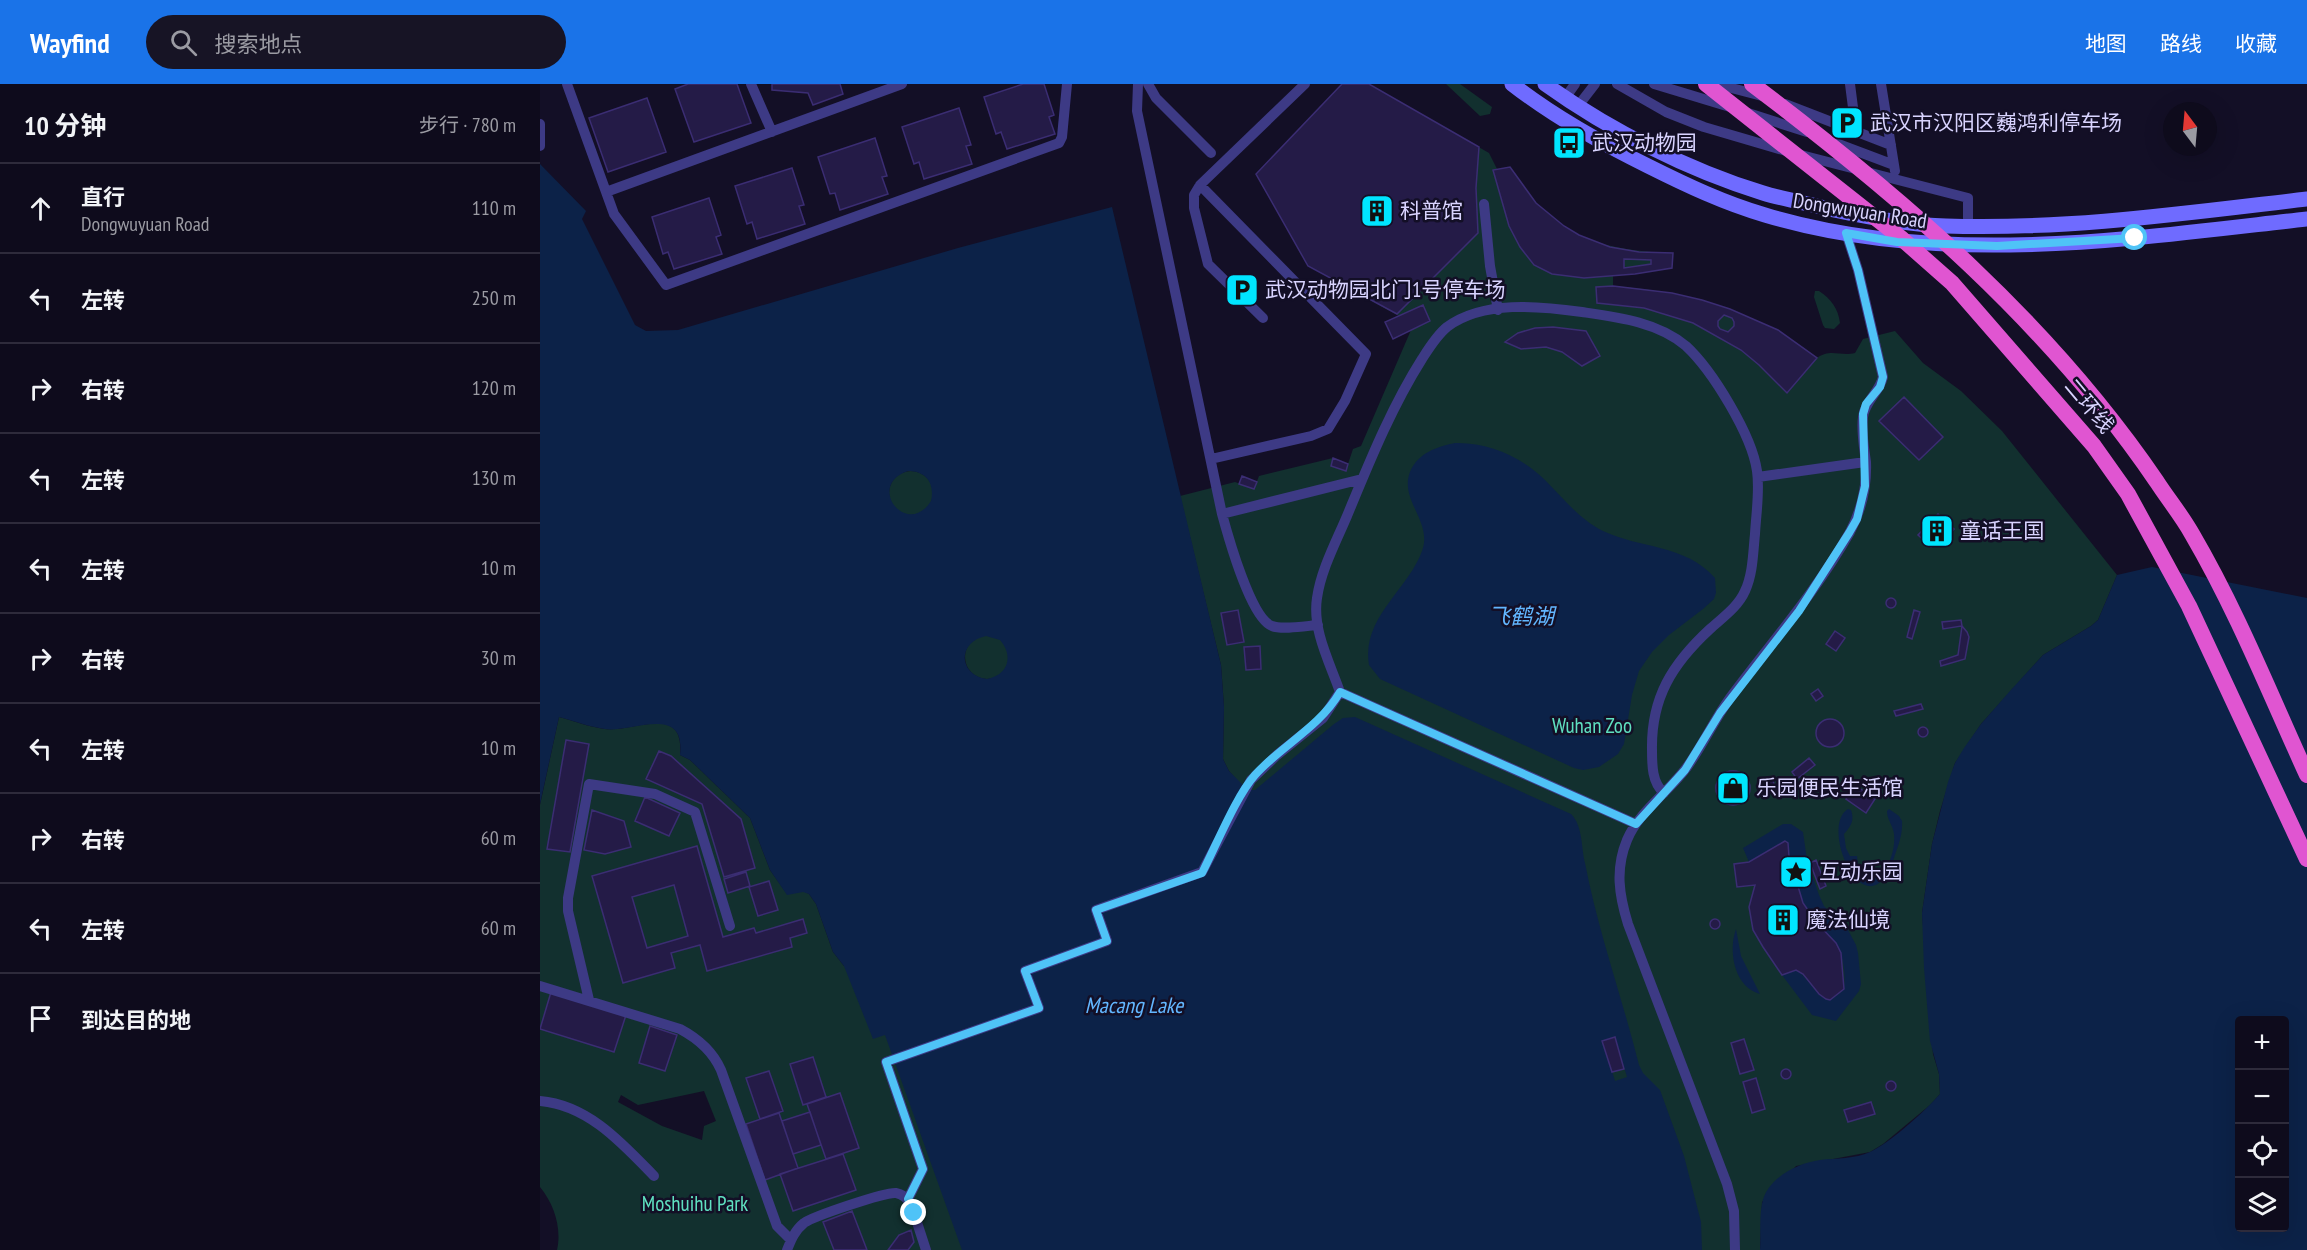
<!DOCTYPE html>
<html lang="zh">
<head>
<meta charset="utf-8">
<style>
	:root { --surface:#0e0b1c; --page:#171425; --text:#f1f3f6; --muted:#9b9ba3; --line:#2e2b3b; --accent:#1a73e8 }
	body { margin:0; font-family:"PT Sans Narrow","Noto Sans SC",sans-serif; background:var(--page); color:var(--text) }
	.controls { position:absolute; right:18px; bottom:18px; display:grid; overflow:hidden; border-radius:6px; box-shadow:0 6px 24px #0002 }
	.controls button { width:54px; height:54px; display:grid; place-items:center; padding:0; border:0; border-bottom:2px solid var(--line); background:var(--surface); color:var(--text); font:30px sans-serif }
	.compass { position:absolute; left:1623px; top:18px; width:54px; height:54px; border-radius:50%; background:var(--surface); box-shadow:0 6px 24px #0002; rotate:344deg }
	.stop { position:absolute; width:18px; height:18px; margin:-14px; border:4px solid #4fc3f7; border-radius:50%; background:#fff }
	.stop.end { background:#4fc3f7; border-color:#fff; box-shadow:0 2px 6px #0008 }
	.list { margin:0; padding:0; list-style:none }
	h2 { display:flex; justify-content:space-between; align-items:center; height:78px; margin:0; padding:0 24px; font-size:26px }
	h2 small { font-size:20px; font-weight:400; color:var(--muted) }
	.list li { display:grid; grid-template-columns:39px 1fr auto; gap:18px; align-items:center; box-sizing:border-box; height:90px; padding:0 24px; border-top:2px solid var(--line) }
	.list b { display:block; font-size:22px; white-space:nowrap }
	.list p { margin:0; font-size:20px; white-space:nowrap; color:var(--muted) }
	.list em { font-size:20px; font-style:normal; color:var(--muted) }
	.icon { flex:none; width:33px; height:33px; fill:none; stroke:currentColor; stroke-width:2; stroke-linecap:round; stroke-linejoin:round }
	.map { position:relative; flex:none; width:1767px; height:1166px; overflow:hidden }
	header { display:flex; align-items:center; gap:36px; box-sizing:border-box; height:84px; padding:0 30px; background:var(--accent); color:#fff }
	header strong { font-size:28px }
	nav { display:flex; gap:33px; margin-inline-start:auto; font-size:21px }
	.search { width:420px; height:54px; background:var(--page); display:flex; align-items:center; gap:15px; box-sizing:border-box; padding:0 21px; border-radius:33px; color:var(--muted); font-size:22px }
	main { display:flex }
	aside { flex:1; background:var(--surface) }
	.map>svg:first-child { display:block }
	.green { fill:#12302f; fill-rule:evenodd }
	.water { fill:#0c2248; fill-rule:evenodd }
	.building { fill:#241b47; stroke:#3b2d73; stroke-width:1.5; fill-rule:evenodd }
	.lines { fill:none; stroke-linecap:round; stroke-linejoin:round }
	.service { stroke:#3d3a85; stroke-width:10 }
	.secondary { stroke:#6f6bff; stroke-width:15 }
	.trunk-bridge { stroke:#e055d1; stroke-width:16 }
	.route { stroke:#4fc3f7; stroke-width:8 }
	.labels { text-anchor:middle; stroke-width:5; stroke-linejoin:round; paint-order:stroke }
	.poi-label { font-size:21px; fill:#d9d4ff; stroke:#130f26; text-anchor:start }
	.street-label { font-size:21px; fill:#d9d4ff; stroke:#130f26 }
	.park-label { font-size:21px; fill:#5fe0c0; stroke:#130f26 }
	.water-label { font-size:22px; font-style:italic; fill:#62b6ff; stroke:#130f26 }
</style>
</head>
<body>
<header>
<strong>Wayfind</strong>
<div class="search"><svg class="icon" aria-label="search" viewBox="0 0 24 24"><circle cx="10" cy="10" r="6"/><path d="M15 15l6 6"/></svg>搜索地点</div>
<nav><a>地图</a><a>路线</a><a>收藏</a></nav>
</header>
<main>
<aside>
<h2>10 分钟<small>步行 · 780 m</small></h2>
<ul class="list">
<li><svg class="icon" aria-label="ahead" viewBox="0 0 24 24"><path d="M12 20V5M6 11l6-6 6 6"/></svg><div><b>直行</b><p>Dongwuyuan Road</p></div><em>110 m</em></li>
<li><svg class="icon" aria-label="left" viewBox="0 0 24 24"><path d="M17 20v-9H6M10 6l-5 5 5 5"/></svg><div><b>左转</b></div><em>250 m</em></li>
<li><svg class="icon" aria-label="right" viewBox="0 0 24 24"><path d="M7 20v-9h11M14 6l5 5-5 5"/></svg><div><b>右转</b></div><em>120 m</em></li>
<li><svg class="icon" aria-label="left" viewBox="0 0 24 24"><path d="M17 20v-9H6M10 6l-5 5 5 5"/></svg><div><b>左转</b></div><em>130 m</em></li>
<li><svg class="icon" aria-label="left" viewBox="0 0 24 24"><path d="M17 20v-9H6M10 6l-5 5 5 5"/></svg><div><b>左转</b></div><em>10 m</em></li>
<li><svg class="icon" aria-label="right" viewBox="0 0 24 24"><path d="M7 20v-9h11M14 6l5 5-5 5"/></svg><div><b>右转</b></div><em>30 m</em></li>
<li><svg class="icon" aria-label="left" viewBox="0 0 24 24"><path d="M17 20v-9H6M10 6l-5 5 5 5"/></svg><div><b>左转</b></div><em>10 m</em></li>
<li><svg class="icon" aria-label="right" viewBox="0 0 24 24"><path d="M7 20v-9h11M14 6l5 5-5 5"/></svg><div><b>右转</b></div><em>60 m</em></li>
<li><svg class="icon" aria-label="left" viewBox="0 0 24 24"><path d="M17 20v-9H6M10 6l-5 5 5 5"/></svg><div><b>左转</b></div><em>60 m</em></li>
<li><svg class="icon" aria-label="arrive" viewBox="0 0 24 24"><path d="M6 21V4h12l-3 4 3 4H6"/></svg><div><b>到达目的地</b></div></li>
</ul>
</aside>
<div class="map">
<svg width="1767" height="1166" viewBox="0 0 1767 1166">
	<rect width="100%" height="100%" fill="#130f26"/>
	<path class="green" d="M829 0 949 69 957 85 970 83C1010 150 1057 167 1133 169L1132 184 1073 192V202C1150 208 1216 226 1277 274 1291 264 1300 273 1315 269L1323 255 1355 247 1383 279 1421 307 1462 347 1577 491 1558 536 1551 542 1503 571 1441 640 1415 679 1400 727 1392 760 1382 829 1393 970 1399 990 1400 1010 1390 1021 1343 1060 1330 1068 1256 1082 1222 1118 1220 1166H17C22 1144 14 1120 0 1103V721L19 633C34 637 49 643 65 645 92 649 145 618 140 671L150 676 210 734 230 786 247 810 263 807 269 810 276 820 293 868 304 882 698 697 689 687 683 675 684 623 681 581 640 412 695 398 714 405 719 392 793 374 808 380 813 365 821 362 871 246 890 237 883 221 859 232 768 182ZM164 1007 176 1037 164 1042 162 1056 122 1042 78 1018 81 1011 98 1021Z
		M906 0H920L952 23 950 30 940 32Z
		M1275 207H1279C1291 215 1298 224 1300 239L1294 245 1285 244 1283 241 1274 213Z
		M349 409a22 22 0 1 1 44 0a22 22 0 1 1-44 0Z
		M425 573a22 22 0 1 1 44 0a22 22 0 1 1-44 0Z"/>
	<path class="water" d="M0 80 46 127 42 135 95 241 106 247 138 246 418 164 572 123 681 581 684 623 683 675 689 687 708 706H715L794 640 803 634 815 633 1031 730C1043 742 1041 763 1045 779 1058 847 1082 913 1099 981L1103 989 1120 1006 1144 1072 1161 1138 1162 1166H422L345 951 333 955 304 882 293 868 276 820 269 810 263 808 247 811 230 786 210 734 150 676 140 671C146 619 91 649 65 645 50 643 34 637 19 633L0 720ZM368 387C386 387 395 399 391 417 367 455 325 401 368 387ZM446 552 460 556C474 572 468 591 447 595 418 591 417 558 446 552ZM1075 953 1087 993 1075 997 1063 957Z
		M915 359C948 358 982 373 1005 396 1024 415 1039 435 1063 447 1101 465 1145 460 1175 494L1176 509 1174 515 1163 525 1129 551 1112 568 1099 587 1092 611 1084 660 1078 670 1059 683 1043 686 1034 684 840 595 829 581C821 534 868 506 882 467 893 438 859 416 870 388 878 369 896 363 915 359Z
		M1612 483 1767 514V1166H1220C1221 1151 1219 1135 1222 1120 1226 1095 1257 1079 1280 1076 1296 1074 1315 1075 1330 1068 1350 1059 1385 1027 1400 1010L1399 990 1390 957 1384 884 1382 829 1392 760 1408 698 1415 679 1424 664 1441 640 1470 607 1503 571 1551 542 1558 536 1577 491ZM1700 936H1744V1144H1700Z
		M1308 725 1311 726C1315 737 1310 743 1304 750L1306 764 1310 772H1317L1319 789 1323 796C1346 798 1356 768 1354 750 1353 741 1347 736 1347 727L1349 725 1359 732 1362 737C1363 752 1357 764 1353 777 1326 850 1278 743 1308 725Z
		M1243 740H1251L1263 748 1267 776 1279 811 1284 822 1308 846 1316 861 1318 869 1321 900 1319 907 1296 937 1272 931 1242 891 1256 886C1275 897 1280 931 1304 905 1309 856 1283 856 1264 820 1255 805 1249 775 1248 758H1244L1209 778 1203 764Z
		M1196 845 1201 872 1220 910C1194 903 1188 867 1196 845Z"/>
	<path class="building" d="M148 0H197L211 39 154 58 135 5Z
		M232 0H300L303 10 273 21 268 9 232 6Z
		M483 0H504L514 31 509 33 515 50 467 65 461 48 456 50 444 13Z
		M802 0H829L939 63 936 104 938 149 857 230 768 182 716 90Z
		M107 14 126 68 68 88 49 34Z
		M419 24 431 61 426 62 432 80 384 95 379 78 374 80 362 43Z
		M335 54 347 92 342 93 348 110 300 126 295 109 290 110 278 73Z
		M970 83 996 119 1024 142 1039 151 1070 163 1099 168 1133 169 1132 184 1095 190 1044 194 1012 190 994 181 980 163 969 142 953 86ZM1084 175 1111 176V180L1084 184Z
		M252 84 264 121 259 122 265 140 217 155 212 138 207 140 195 102Z
		M169 114 181 151 176 153 182 170 134 185 128 168 123 170 112 133Z
		M1073 202 1132 209 1162 216 1190 225 1238 246 1277 274 1247 309 1219 281 1201 266 1153 239 1104 224 1057 219 1056 203ZM1184 231 1192 234 1194 238V242L1188 248 1180 245 1178 242V237Z
		M883 221 890 237 853 255 845 238Z
		M1013 243 1046 247 1060 272 1042 282 1022 268 1006 263 981 265 965 258 978 249 995 244Z
		M1364 313 1403 353 1379 376 1339 337Z
		M793 374 808 380 806 387 791 382Z
		M702 392 717 398 714 405 699 400Z
		M1398 430 1414 445 1408 452 1405 449 1391 463 1378 451Z
		M1346 519a5 5 0 1 1 10 0a5 5 0 1 1-10 0Z
		M698 526 704 558 687 561 681 529Z
		M1374 526 1380 528 1372 555 1367 553Z
		M1421 536 1422 542 1403 545 1402 538Z
		M1422 542 1427 548 1429 553 1425 575 1401 582 1400 577 1418 571Z
		M1295 547 1305 554 1296 567 1286 560Z
		M720 562 721 585 706 586 704 563Z
		M1278 605 1283 612 1276 617 1271 610Z
		M1381 620 1383 625 1356 632 1354 627Z
		M1276 649a14 14 0 1 1 28 0a14 14 0 1 1-28 0Z
		M1378 648a5 5 0 1 1 10 0a5 5 0 1 1-10 0Z
		M26 656 49 660 30 768 7 765Z
		M119 667 131 672 201 735 215 784 184 793 162 720 106 695Z
		M1269 674 1275 681 1257 695 1252 688Z
		M1176 704a17 17 0 1 1 34 0a17 17 0 1 1-34 0Z
		M1233 696 1235 704 1228 707 1225 699Z
		M1315 701 1335 715 1326 729 1306 715Z
		M105 713 140 729 129 752 95 737Z
		M52 726 84 737 91 763 65 770 44 766Z
		M1245 757 1248 759 1249 772 1263 819 1277 839 1296 859 1301 869 1304 905 1290 916 1286 915 1279 910 1263 890 1256 886 1242 891 1223 863 1213 846 1209 823 1215 801 1197 803 1194 780 1209 778Z
		M157 762 183 853 214 844 216 849 263 835 267 849 250 854 252 863 167 887 160 861 131 869 135 884 83 899 52 792ZM134 801 148 852 107 864 92 813Z
		M1276 776 1286 802 1280 805 1270 779Z
		M206 788 210 802 188 809 184 795Z
		M229 797 238 826 218 832 209 803Z
		M1170 840a5 5 0 1 1 10 0a5 5 0 1 1-10 0Z
		M11 908 86 931 74 968 0 945Z
		M110 942 137 951 125 987 99 979Z
		M1075 953 1084 985 1072 988 1062 957Z
		M1204 955 1214 986 1200 990 1191 959Z
		M273 973 286 1013 263 1021 250 980Z
		M1241 990a5 5 0 1 1 10 0a5 5 0 1 1-10 0Z
		M229 987 243 1027 220 1035 206 994Z
		M1216 994 1225 1025 1212 1029 1203 998Z
		M1346 1002a5 5 0 1 1 10 0a5 5 0 1 1-10 0Z
		M300 1009 319 1064 286 1075 267 1020Z
		M1331 1018 1335 1030 1308 1038 1304 1026Z
		M270 1028 281 1061 253 1070 242 1037Z
		M239 1029 258 1084 225 1096 206 1040Z
		M303 1070 316 1106 253 1127 240 1090Z
		M312 1127 327 1166H294L283 1138Z
		M371 1146 374 1158 368 1166H348L359 1151Z"/>
	<g class="lines">
		<path class="service" d="M27 0 74 130 126 201 519 59 522 53 527 0
			M211 0 232 48
			M598 0 597 27 682 430C688 452 711 535 732 542 742 546 766 542 778 541
			M608 0 616 14 671 69
			M1077 0 1126 28 1164 43 1246 67
			M1114 0 1190 23
			M1176 0 1222 12
			M1310 0 1316 47
			M1341 0 1355 87
			M1025 14 1035 0
			M1245 20 1351 61
			M1038 22 1055 0
			M1208 29 1267 48
			M0 40V62
			M1293 58 1354 81
			M1261 71 1428 114V143
			M660 101 826 270 805 317 788 345 771 352 671 375
			M66 108 362 0
			M944 120 950 182 958 226
			M723 234 668 180 654 124V111L660 101 765 0
			M1218 393 1325 378
			M682 430 822 395
			M1096 740 800 608C790 579 772 546 777 514 781 486 796 458 807 432 829 379 851 324 882 275 889 264 897 251 907 243 943 216 1000 222 1042 228 1077 233 1118 238 1146 262 1172 286 1212 351 1217 387 1220 407 1216 430 1215 450 1213 469 1213 490 1205 507 1198 523 1182 534 1170 545 1132 580 1111 614 1112 666 1112 681 1112 699 1124 709
			M0 902 140 945C157 954 173 968 181 986L237 1142 251 1156
			M49 916 28 827V814L49 700 115 710 155 728 190 842
			M0 1017C48 1021 82 1059 114 1092
			M368 1115 383 1085 346 978 499 924 485 887 567 857 556 826 662 788 711 696 737 671 783 634 800 608
			M247 1166C251 1156 255 1146 264 1139 274 1132 345 1108 356 1109 363 1110 367 1114 371 1120L386 1166
			M1195 1166 1194 1127 1187 1100 1088 840C1079 811 1075 785 1087 756 1099 727 1129 708 1147 683 1163 661 1174 636 1190 614 1231 559 1276 508 1310 448 1321 427 1327 402 1326 378 1324 363 1321 348 1323 333 1325 317 1339 309 1343 293L1318 186 1306 149"/>
		<path class="secondary" d="M972 0C1013 32 1061 59 1108 82 1146 101 1184 119 1225 131 1402 184 1588 155 1767 135
			M1005 0C1069 46 1148 86 1223 109 1246 116 1271 120 1294 126 1331 134 1368 141 1406 142 1527 146 1647 129 1767 115"/>
		<path class="trunk-bridge" d="M1166 0 1361 154 1412 199 1554 362 1588 410 1649 522 1767 775
			M1212 0C1364 115 1509 239 1617 398 1628 415 1642 432 1652 450 1697 527 1730 610 1767 691"/>
	</g>
	<g class="lines">
		<path class="route" d="M374 1129 368 1115 383 1085 346 978 499 924 485 887 567 857 556 826 662 789C676 762 696 712 715 691 742 661 779 644 800 608L1096 740 1145 686 1180 629 1259 527 1309 449 1317 435 1325 402 1323 330 1326 320 1340 303 1343 293 1318 186 1306 149 1357 158 1457 162 1595 154"/>
	</g>
	<defs>
		<g id="parking-square" transform="scale(1.725)"><rect x="-9" y="-9" width="18" height="18" rx="4" fill="#00e5ff" stroke="#130f26"/><path d="M-3.5-5.5H1a3.5 3.5 0 0 1 0 7H-1V5.5H-3.5ZM-1-3.4V-.6H.8a1.4 1.4 0 0 0 0-2.8Z" fill="#111"/></g>
		<g id="bus-square" transform="scale(1.725)"><rect x="-9" y="-9" width="18" height="18" rx="4" fill="#00e5ff" stroke="#130f26"/><path d="M-5-6H5V4H4V6H2V4H-2V6H-4V4H-5ZM-3.5-4V0h7V-4ZM-3.5 1.2v1.5H-2V1.2ZM2 1.2v1.5H3.5V1.2Z" fill="#111"/></g>
		<g id="building-square" transform="scale(1.725)"><rect x="-9" y="-9" width="18" height="18" rx="4" fill="#00e5ff" stroke="#130f26"/><path d="M-4-6H4V6H1V3H-1V6H-4ZM-2.5-4.3h1.7v1.8h-1.7ZM.8-4.3h1.7v1.8H.8ZM-2.5-1h1.7V.8h-1.7ZM.8-1h1.7V.8H.8Z" fill="#111"/></g>
		<g id="shop-square" transform="scale(1.725)"><rect x="-9" y="-9" width="18" height="18" rx="4" fill="#00e5ff" stroke="#130f26"/><path d="M-5-2.5h2.3a2.7 3.5 0 0 1 5.4 0H5L5.5 6h-11ZM-1.5-2.5h3a1.5 2.3 0 0 0-3 0Z" fill="#111"/></g>
		<g id="sight-square" transform="scale(1.725)"><rect x="-9" y="-9" width="18" height="18" rx="4" fill="#00e5ff" stroke="#130f26"/><path d="M0-6L1.8-2.2L6-1.7L2.9 1.2L3.7 5.4L0 3.3L-3.7 5.4L-2.9 1.2L-6-1.7L-1.8-2.2Z" fill="#111"/></g>
	</defs>
	<g fill-rule="evenodd">
		<use href="#parking-square" x="1307" y="39"/>
		<use href="#bus-square" x="1029" y="59"/>
		<use href="#building-square" x="837" y="127"/>
		<use href="#parking-square" x="702" y="206"/>
		<use href="#building-square" x="1397" y="447"/>
		<use href="#shop-square" x="1193" y="704"/>
		<use href="#sight-square" x="1256" y="788"/>
		<use href="#building-square" x="1243" y="836"/>
	</g>
	<g class="labels">
		<g class="poi-label">
			<text x="1330" y="46">武汉市汉阳区巍鸿利停车场</text>
			<text x="1052" y="66">武汉动物园</text>
			<text x="860" y="134">科普馆</text>
			<text x="725" y="213">武汉动物园北门1号停车场</text>
			<text x="1420" y="454">童话王国</text>
			<text x="1216" y="711">乐园便民生活馆</text>
			<text x="1279" y="795">互动乐园</text>
			<text x="1266" y="843">魔法仙境</text>
		</g>
		<g class="street-label">
			<text transform="translate(1320 127) rotate(9)" y="7">Dongwuyuan Road</text>
			<text transform="translate(1549 322) rotate(50)" y="7">二环线</text>
		</g>
		<g class="park-label">
			<text x="1052" y="649">Wuhan Zoo</text>
			<text x="155" y="1127">Moshuihu Park</text>
		</g>
		<g class="water-label">
			<text x="981" y="540">飞鹤湖</text>
			<text x="594" y="929">Macang Lake</text>
		</g>
	</g>
</svg>
<div class="controls">
<button>+</button>
<button>−</button>
<button><svg class="icon" aria-label="locate" viewBox="0 0 24 24"><circle cx="12" cy="12" r="6"/><path d="M12 2v4M12 18v4M2 12h4M18 12h4"/></svg></button>
<button><svg class="icon" aria-label="layers" viewBox="0 0 24 24"><path d="M12 4l9 5-9 5-9-5zM3 14l9 5 9-5"/></svg></button>
</div>
<svg class="compass" viewBox="-18 -18 36 36"><path d="M0-13l5 13h-10z" fill="#e53935"/><path d="M0 13l5-13h-10z" fill="#9b9ba3"/></svg>
<div class="stop" style="left:1595px;top:154px"></div>
<div class="stop end" style="left:374px;top:1129px"></div>
</div>
</main>
</body>
</html>
